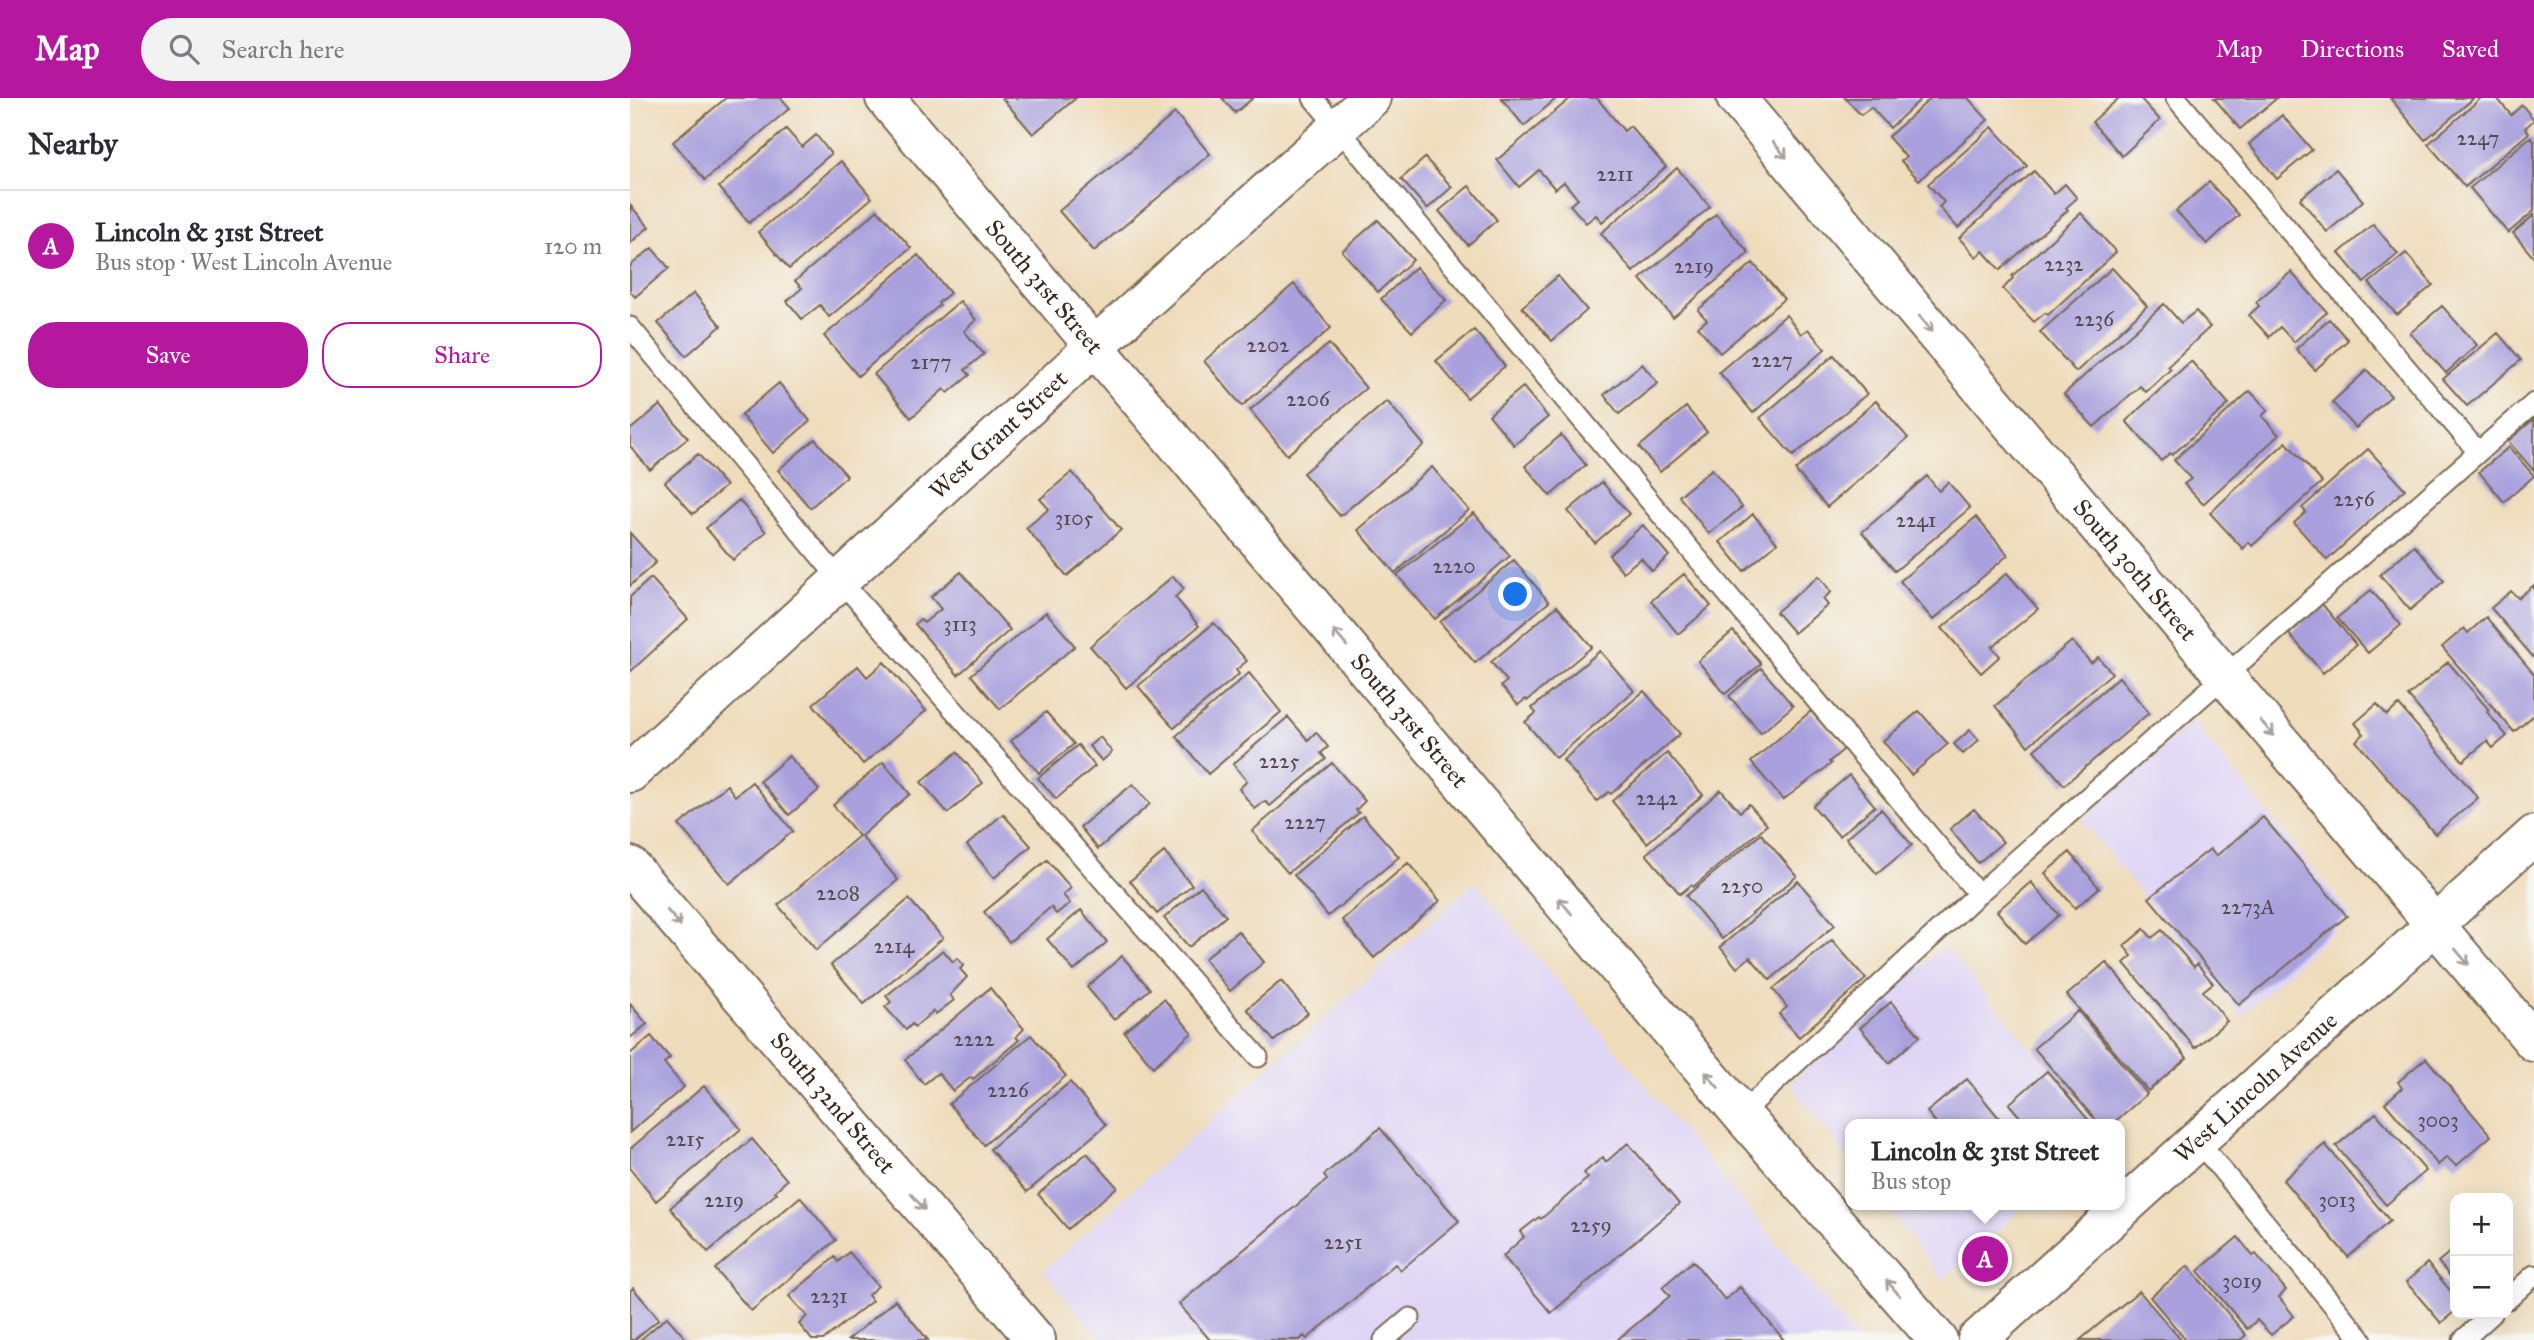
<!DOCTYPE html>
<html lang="en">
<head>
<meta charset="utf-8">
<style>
	:root { --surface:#fff; --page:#f2f2f3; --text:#2b2b33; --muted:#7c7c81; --line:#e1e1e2; --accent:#b5179e }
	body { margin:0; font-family:"IM FELL Great Primer",serif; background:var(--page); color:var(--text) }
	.controls { position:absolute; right:21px; bottom:21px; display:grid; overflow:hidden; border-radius:14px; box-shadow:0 7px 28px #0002 }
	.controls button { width:63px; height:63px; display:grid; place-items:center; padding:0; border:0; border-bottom:2px solid var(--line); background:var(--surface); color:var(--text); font:35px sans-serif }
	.you { position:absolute; left:886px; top:497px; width:24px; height:24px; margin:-18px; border:5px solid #fff; border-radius:50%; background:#1a73e8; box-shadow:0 0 0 10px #1a73e833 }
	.badge { display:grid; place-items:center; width:46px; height:46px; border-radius:50%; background:var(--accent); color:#fff; font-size:23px; font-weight:700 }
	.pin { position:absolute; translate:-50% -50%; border:4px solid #fff; box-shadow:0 2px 7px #0006 }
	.popup { position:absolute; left:1215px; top:1021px; width:280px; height:91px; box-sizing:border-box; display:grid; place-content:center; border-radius:14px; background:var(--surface); filter:drop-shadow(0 2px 5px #0005); font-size:23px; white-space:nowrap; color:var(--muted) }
	.popup b { font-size:26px; color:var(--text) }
	.popup::after { content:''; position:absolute; left:50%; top:100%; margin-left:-14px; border:14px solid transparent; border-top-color:var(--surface) }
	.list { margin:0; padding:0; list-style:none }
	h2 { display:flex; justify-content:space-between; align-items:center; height:91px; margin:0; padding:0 28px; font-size:30px }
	h2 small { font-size:23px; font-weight:400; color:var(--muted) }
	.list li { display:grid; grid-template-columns:46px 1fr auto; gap:21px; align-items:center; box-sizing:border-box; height:112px; padding:0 28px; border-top:2px solid var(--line) }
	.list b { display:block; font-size:26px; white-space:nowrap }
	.list p { margin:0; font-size:23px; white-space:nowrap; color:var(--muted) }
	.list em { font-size:23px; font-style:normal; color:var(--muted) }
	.actions { display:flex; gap:14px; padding:21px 28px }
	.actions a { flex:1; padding:16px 0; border:2px solid var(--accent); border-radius:28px; text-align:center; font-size:24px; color:var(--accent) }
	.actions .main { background:var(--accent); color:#fff }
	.icon { flex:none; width:38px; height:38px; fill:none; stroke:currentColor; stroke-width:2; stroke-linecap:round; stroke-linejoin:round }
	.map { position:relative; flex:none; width:1904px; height:1242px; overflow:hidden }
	header { display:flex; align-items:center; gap:42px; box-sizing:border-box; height:98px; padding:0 35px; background:var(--accent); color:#fff }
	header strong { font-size:33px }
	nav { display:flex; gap:38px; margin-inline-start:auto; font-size:24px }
	.search { width:490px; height:63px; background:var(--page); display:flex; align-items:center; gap:18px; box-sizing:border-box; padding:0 24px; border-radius:38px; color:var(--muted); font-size:26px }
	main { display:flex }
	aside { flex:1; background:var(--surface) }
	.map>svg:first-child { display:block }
	.built { fill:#dfd5f5 }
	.building { fill:#a9a0dd }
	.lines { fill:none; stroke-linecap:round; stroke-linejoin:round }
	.lane-casing { stroke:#7a6855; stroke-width:23 }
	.street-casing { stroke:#7a6855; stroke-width:42 }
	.secondary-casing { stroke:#7a6855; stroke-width:42 }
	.lane { stroke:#fff; stroke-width:19 }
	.street { stroke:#fff; stroke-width:38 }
	.secondary { stroke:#fff; stroke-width:38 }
	.oneway { stroke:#a79f9a }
	.labels { text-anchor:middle; stroke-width:7; stroke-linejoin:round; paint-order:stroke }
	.number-label { font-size:21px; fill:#56484e }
	.street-label { font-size:24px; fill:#3b2a1e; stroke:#f6f6f2 }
</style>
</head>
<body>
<header>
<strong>Map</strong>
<div class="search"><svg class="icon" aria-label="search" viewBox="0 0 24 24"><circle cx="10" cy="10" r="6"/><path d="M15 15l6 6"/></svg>Search here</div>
<nav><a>Map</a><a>Directions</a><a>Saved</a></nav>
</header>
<main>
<aside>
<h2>Nearby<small></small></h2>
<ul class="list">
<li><span class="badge">A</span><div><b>Lincoln &amp; 31st Street</b><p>Bus stop · West Lincoln Avenue</p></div><em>120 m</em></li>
</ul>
<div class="actions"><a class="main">Save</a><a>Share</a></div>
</aside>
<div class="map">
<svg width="1904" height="1242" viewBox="0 0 1904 1242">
	<rect width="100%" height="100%" fill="#f6f6f2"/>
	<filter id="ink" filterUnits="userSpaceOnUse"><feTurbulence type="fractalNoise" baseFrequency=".0143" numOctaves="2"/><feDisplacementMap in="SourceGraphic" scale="14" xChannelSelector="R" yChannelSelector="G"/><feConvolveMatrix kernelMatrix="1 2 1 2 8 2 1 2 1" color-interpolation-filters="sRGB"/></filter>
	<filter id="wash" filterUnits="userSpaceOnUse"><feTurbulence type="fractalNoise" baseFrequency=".00686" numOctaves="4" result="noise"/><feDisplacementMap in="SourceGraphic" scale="28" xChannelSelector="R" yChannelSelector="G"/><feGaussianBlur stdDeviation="1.57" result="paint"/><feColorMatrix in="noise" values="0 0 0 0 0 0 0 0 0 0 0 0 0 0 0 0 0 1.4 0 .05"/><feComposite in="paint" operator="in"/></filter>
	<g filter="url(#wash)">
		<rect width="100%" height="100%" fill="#efdcbb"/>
		<path class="built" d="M1562 623 1721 817 1611 918 1452 723Z
			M845 784 1228 1242H472L413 1173Z
			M1314 847 1465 1026H1220V1063L1160 985Z
			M1255 1107H1396L1313 1182Z"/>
		<g id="blocks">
			<path class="building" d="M96 0H151L160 10 75 82 43 44Z
				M372 0H446L403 36Z
				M592 0H623L605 15Z
				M871 0H927L894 28Z
				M941 0H967L994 33 1000 28 1036 69 972 124 966 117 956 125 940 107 948 101 934 84 925 91 909 72 889 89 867 62Z
				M1215 0H1292L1260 30 1241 9 1231 17Z
				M1301 0H1338L1358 22 1289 82 1271 63 1276 59 1258 39Z
				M1489 0H1510L1530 22 1492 58 1462 24Z
				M1584 0H1647L1610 31Z
				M1760 0H1844L1795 42Z
				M1851 0H1867L1881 17 1892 7 1904 22 1895 30 1899 35 1835 89 1798 46Z
				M545 15 580 56 464 153 429 113Z
				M1652 17 1682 52 1647 81 1619 46Z
				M1362 29 1397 68 1328 130 1309 109 1314 104 1298 86Z
				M156 31 172 49 186 37 201 56 119 125 89 89Z
				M1900 39 1904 43V113L1878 135 1840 90Z
				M795 60 822 89 797 111 771 81Z
				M211 63 242 100 159 171 128 134Z
				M1047 70 1080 109 1003 174 971 135Z
				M1706 71 1733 103 1697 134 1670 101Z
				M1404 73 1424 96 1435 86 1447 100 1436 110 1438 112 1370 172 1353 153 1346 159 1329 140Z
				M1579 84 1609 117 1577 146 1546 113Z
				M839 88 867 122 838 147 809 113Z
				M0 107 19 129 0 145Z
				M248 112 281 150 199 219 190 207 172 221 157 203 172 190 165 183Z
				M1451 115 1486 154 1418 217 1415 215 1404 224 1373 191 1383 180 1382 178Z
				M1086 116 1119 155 1043 219 1010 181Z
				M1904 117V160L1883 135Z
				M748 122 783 162 748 194 712 153Z
				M1743 126 1768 156 1734 185 1709 155Z
				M22 150 39 170 5 199 0 193V168Z
				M1776 155 1803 187 1767 217 1739 185Z
				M288 157 320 195 308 205 310 207 228 278 194 238Z
				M1123 165 1154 201 1090 255 1068 229 1077 222 1068 212Z
				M786 169 816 202 782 234 751 201Z
				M1482 170 1517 208 1446 274 1410 234Z
				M1661 174 1697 214 1664 244 1650 229 1639 239 1619 217 1629 208 1626 204Z
				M928 178 957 212 922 243 892 209Z
				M664 186 701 230 612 308 574 263Z
				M64 195 91 228 56 258 28 225Z
				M330 203 346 222 334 233 354 256 335 272 340 277 318 295 314 291 281 320 244 276Z
				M1534 206 1551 225 1566 213 1580 229 1538 268 1541 271 1516 294 1510 288 1464 329 1434 296Z
				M1812 208 1847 247 1816 275 1780 235Z
				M1156 217 1171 236 1178 231 1195 251 1123 315 1089 274Z
				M1699 221 1718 242 1685 272 1666 251Z
				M844 232 875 268 837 300 806 263Z
				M1868 235 1891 262 1837 308 1813 281Z
				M699 246 736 290 657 357 620 312Z
				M1204 257 1237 296 1163 358 1130 320Z
				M1561 263 1599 306 1542 357 1540 355 1531 363 1496 323Z
				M1012 266 1028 285 989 316 974 297Z
				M1737 272 1761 298 1726 330 1702 304Z
				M149 285 180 323 143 355 111 317Z
				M893 289 918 319 884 347 859 317Z
				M1620 293 1638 312 1632 318 1649 337 1573 406 1554 386 1561 381 1544 362Z
				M757 303 794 347 710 418 673 375Z
				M1246 303 1278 340 1197 409 1165 372Z
				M30 307 58 340 20 372 0 348V332Z
				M1056 309 1077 334 1030 374 1009 349Z
				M1904 321V373L1878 343Z
				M931 337 956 367 920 398 895 368Z
				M185 341 217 378 180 410 148 372Z
				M1656 344 1692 384 1622 448 1619 444 1613 451 1580 415Z
				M1879 349 1904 378 1874 404 1849 374Z
				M1738 351 1775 391 1697 462 1664 425 1676 414 1672 410Z
				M68 356 96 388 63 416 35 384Z
				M802 369 839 412 765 475 728 432Z
				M1082 371 1112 409 1079 436 1049 398Z
				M442 374 491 432 437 478 396 430 419 411 410 401Z
				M1297 378 1309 393 1318 384 1340 410 1265 473 1232 434Z
				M972 384 999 416 965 445 938 413Z
				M109 402 136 434 103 462 76 430Z
				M844 415 880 458 805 521 767 477Z
				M1123 416 1147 445 1114 473 1090 444Z
				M1346 419 1378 457 1303 522 1270 483Z
				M1013 427 1039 458 1022 473 1011 460 993 474 979 457Z
				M0 435 26 464 0 488Z
				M1784 447 1814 483 1780 512 1750 477Z
				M884 462 919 504 845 565 810 524Z
				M331 474 380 532 328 577 285 526 290 521 294 525 311 511 301 499Z
				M1377 475 1408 511 1362 549 1370 558 1351 575 1312 530Z
				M1054 476 1081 508 1048 536 1021 503Z
				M543 478 554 491 545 499 569 528 496 590 460 548Z
				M1189 478 1201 494 1193 501 1198 507 1164 535 1146 514Z
				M21 480 58 521 0 574V499Z
				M1904 487V560L1861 510 1881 493 1888 500Z
				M1741 492 1771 527 1738 555 1707 520Z
				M1692 506 1726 547 1693 575 1659 536Z
				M927 508 962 549 897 603 896 601 888 607 871 588 877 583 861 564Z
				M416 514 445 548 370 611 341 577Z
				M1856 519 1904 576V617L1884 634 1812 549 1834 530 1838 535Z
				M584 525 617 563 606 572 609 576 544 630 508 588Z
				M1103 533 1131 566 1095 596 1068 563Z
				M1442 543 1461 565 1468 559 1482 575 1398 648 1365 608Z
				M970 553 1004 593 926 660 895 624 906 615 902 610Z
				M254 564 296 613 233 666 183 606 228 568 237 579Z
				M1818 564 1859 612 1857 614 1877 638 1863 650 1857 643 1833 663 1778 598Z
				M1131 570 1163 608 1131 635 1099 598Z
				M619 575 651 614 578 676 546 638Z
				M1489 579 1519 615 1434 687 1404 652Z
				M1014 593 1050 636 981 696 979 694 967 703 933 662Z
				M1747 606 1757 617 1769 607 1848 700 1805 736 1726 643 1734 636 1725 625Z
				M1181 613 1214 651 1199 664 1201 666 1153 702 1121 664Z
				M1289 613 1318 646 1281 677 1253 643Z
				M416 614 444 646 409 675 381 643Z
				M658 619 678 642 686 634 698 649 691 655 696 661 640 708 635 703 625 711 609 691 617 683 603 666Z
				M1340 632 1349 642 1333 656 1324 646Z
				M470 639 482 654 472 663 459 648Z
				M448 647 465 668 426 701 408 680Z
				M327 654 353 685 318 715 291 684Z
				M1037 655 1073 697 1017 745 982 703Z
				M159 658 189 692 159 717 130 683Z
				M253 664 280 696 231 738 268 782 186 852 148 807 229 738 203 707Z
				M702 665 735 703 726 712 729 715 658 775 622 733Z
				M1219 677 1245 708 1209 738 1183 708Z
				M122 684 163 733 99 786 49 727 97 687 105 698Z
				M503 686 520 706 468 751 450 729Z
				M1091 692 1110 714 1119 706 1137 727 1063 789 1061 787 1050 796 1016 756Z
				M1251 711 1282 747 1247 776 1216 740Z
				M1344 711 1373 744 1348 765 1320 731Z
				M373 716 401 748 364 780 337 747Z
				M733 718 769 759 698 818 664 777Z
				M1633 719 1717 818 1609 907 1519 800 1580 751 1586 758Z
				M1131 736 1167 778 1092 841 1056 798Z
				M534 754 562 787 527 816 500 783Z
				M1440 754 1469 790 1445 810 1415 775Z
				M417 762 441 790 433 797 440 805 426 816 421 809 379 844 354 814Z
				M778 765 810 803 744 860 712 822Z
				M1168 783 1205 827 1140 882 1120 859 1107 870 1090 849Z
				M1401 784 1429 817 1395 846 1367 813Z
				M571 788 596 818 559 849 534 820Z
				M279 801 313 840 234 906 201 867Z
				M451 812 477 844 444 873 417 841Z
				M1514 831 1522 840 1532 832 1564 869 1567 866 1583 885 1573 893 1597 923 1565 950 1494 865 1502 858 1494 848Z
				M608 833 634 864 600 893 574 861Z
				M1202 842 1236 881 1169 939 1149 916 1157 909 1143 891Z
				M313 852 323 864 327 860 334 867 330 871 337 879 320 897 324 902 306 916 303 913 285 929 282 926 276 932 255 909 261 904 256 898Z
				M492 858 520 891 484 922 457 889Z
				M1476 864 1557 960 1518 993 1437 897Z
				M651 883 678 915 644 943 617 911Z
				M360 890 394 931 386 939 389 942 343 981 341 979 323 993 308 975 294 986 275 962Z
				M534 901 562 935 523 969 494 934Z
				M1261 904 1290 938 1259 965 1230 930Z
				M0 906 17 926 0 940Z
				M1448 913 1517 996 1482 1026H1469L1404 950Z
				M401 937 436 978 354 1047 319 1006Z
				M21 938 40 960 34 965 54 989 0 1034V956Z
				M1796 960 1861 1038 1826 1068 1817 1059 1808 1067 1755 1005 1772 990 1768 984Z
				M1417 973 1462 1026H1396L1379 1006Z
				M1337 981 1374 1026 1379 1021 1383 1026H1307L1297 1014Z
				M440 984 476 1027 397 1094 360 1051Z
				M74 988 111 1031 26 1103 0 1071V1051Z
				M1746 1015 1796 1073 1756 1107 1706 1048Z
				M750 1030 829 1123 771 1172 765 1166 677 1241 674 1238 670 1242H580L549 1206 697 1082 694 1077Z
				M122 1041 157 1082 145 1093 147 1095 78 1154 40 1110Z
				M998 1045 1049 1106 921 1215 873 1158 894 1139 890 1134 909 1119 911 1121 958 1080 954 1075 973 1059 976 1064Z
				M1695 1046 1760 1123 1718 1159 1653 1082Z
				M457 1055 487 1089 438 1131 408 1096Z
				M170 1099 206 1142 121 1213 85 1171Z
				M1608 1139 1623 1158 1626 1156 1656 1192 1649 1199 1664 1218 1641 1237 1627 1222 1617 1231 1568 1173Z
				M1825 1150V1184L1808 1164Z
				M219 1154 248 1188 238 1197 242 1203 193 1242H182L169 1226 177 1218 159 1198 205 1159 208 1164Z
				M1063 1163 1095 1202 1110 1189 1154 1242H987L1040 1198 1032 1189Z
				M1797 1165 1825 1198V1213L1811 1225 1776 1184Z
				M1558 1168 1616 1237 1610 1242H1556L1520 1199Z
				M3 1190 29 1221 4 1242H0V1193Z
				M1509 1193 1551 1242H1450Z
				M265 1202 298 1242H218Z
				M37 1219 57 1242H10Z"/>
		</g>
	</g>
	<g filter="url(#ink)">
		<use href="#blocks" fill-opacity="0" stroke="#7a6855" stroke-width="2"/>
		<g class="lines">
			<g class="lane-casing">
				<path id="lane" d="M683 0 1348 796
					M1546 0 1848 354
					M0 229 210 482 628 959
					M1111 1016 1348 796 1904 305
					M1567 1042 1732 1242
					M1878 1201 1904 1177
					M754 1242 780 1220
					M1833 1242 1862 1216"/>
			</g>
			<g class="street-casing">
				<g id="street">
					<path id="s1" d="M255 0 1111 1016 1308 1242"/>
					<path id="s2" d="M1106 0 1904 944"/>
					<path id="s3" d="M0 675 465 248 741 0"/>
					<path id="s4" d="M0 768 406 1242"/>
				</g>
			</g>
			<g class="secondary-casing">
				<g id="secondary">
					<path id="s5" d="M1347 1242 1904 737"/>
				</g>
			</g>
			<use href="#lane" class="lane"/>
			<use href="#street" class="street"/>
			<use href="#secondary" class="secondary"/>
		</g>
		<defs><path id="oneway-shaft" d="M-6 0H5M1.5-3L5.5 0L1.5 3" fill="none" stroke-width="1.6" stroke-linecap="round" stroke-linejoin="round" transform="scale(1.75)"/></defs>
		<g class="oneway">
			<use href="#oneway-shaft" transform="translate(1150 52) rotate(50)"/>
			<use href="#oneway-shaft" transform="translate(1296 226) rotate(50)"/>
			<use href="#oneway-shaft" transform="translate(710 540) rotate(-130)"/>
			<use href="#oneway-shaft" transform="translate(1637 630) rotate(49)"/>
			<use href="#oneway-shaft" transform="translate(935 808) rotate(-130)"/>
			<use href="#oneway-shaft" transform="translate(44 820) rotate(49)"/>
			<use href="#oneway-shaft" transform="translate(1832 859) rotate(50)"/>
			<use href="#oneway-shaft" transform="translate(1082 982) rotate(-130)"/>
			<use href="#oneway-shaft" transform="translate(288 1104) rotate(49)"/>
			<use href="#oneway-shaft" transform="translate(1263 1190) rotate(-131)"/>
		</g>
	</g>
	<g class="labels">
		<g class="number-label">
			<text x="1848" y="47">2247</text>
			<text x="985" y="83">2211</text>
			<text x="1434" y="173">2232</text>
			<text x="1064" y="175">2219</text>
			<text x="1464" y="228">2236</text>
			<text x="638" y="254">2202</text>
			<text x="1142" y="269">2227</text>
			<text x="301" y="271">2177</text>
			<text x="678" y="308">2206</text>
			<text x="1724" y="408">2256</text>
			<text x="444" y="427">3105</text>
			<text x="1286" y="429">2241</text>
			<text x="824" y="475">2220</text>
			<text x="330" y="533">3113</text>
			<text x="649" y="670">2225</text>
			<text x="1027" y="707">2242</text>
			<text x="675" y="731">2227</text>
			<text x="1112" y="795">2250</text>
			<text x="208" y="802">2208</text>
			<text x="1618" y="816">2273A</text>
			<text x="264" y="855">2214</text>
			<text x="344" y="948">2222</text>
			<text x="378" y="999">2226</text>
			<text x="1808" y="1029">3003</text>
			<text x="55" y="1048">2215</text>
			<text x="94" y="1109">2219</text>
			<text x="1707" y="1109">3013</text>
			<text x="961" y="1134">2259</text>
			<text x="713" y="1151">2251</text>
			<text x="1612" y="1190">3019</text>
			<text x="199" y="1205">2231</text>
		</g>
		<g class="street-label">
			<text dy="8" stroke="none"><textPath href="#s1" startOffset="247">South 31st Street</textPath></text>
			<text dy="8" stroke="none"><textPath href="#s3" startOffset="500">West Grant Street</textPath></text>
			<text dy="8" stroke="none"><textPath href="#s2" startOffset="618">South 30th Street</textPath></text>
			<text dy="8" stroke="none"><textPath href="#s1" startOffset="814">South 31st Street</textPath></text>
			<text dy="8" stroke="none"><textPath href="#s5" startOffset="376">West Lincoln Avenue</textPath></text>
			<text dy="8" stroke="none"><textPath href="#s4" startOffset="312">South 32nd Street</textPath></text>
		</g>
	</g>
</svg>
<div class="controls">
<button>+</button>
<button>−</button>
</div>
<div class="you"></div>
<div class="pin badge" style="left:1355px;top:1161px">A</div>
<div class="popup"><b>Lincoln &amp; 31st Street</b>Bus stop</div>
</div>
</main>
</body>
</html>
